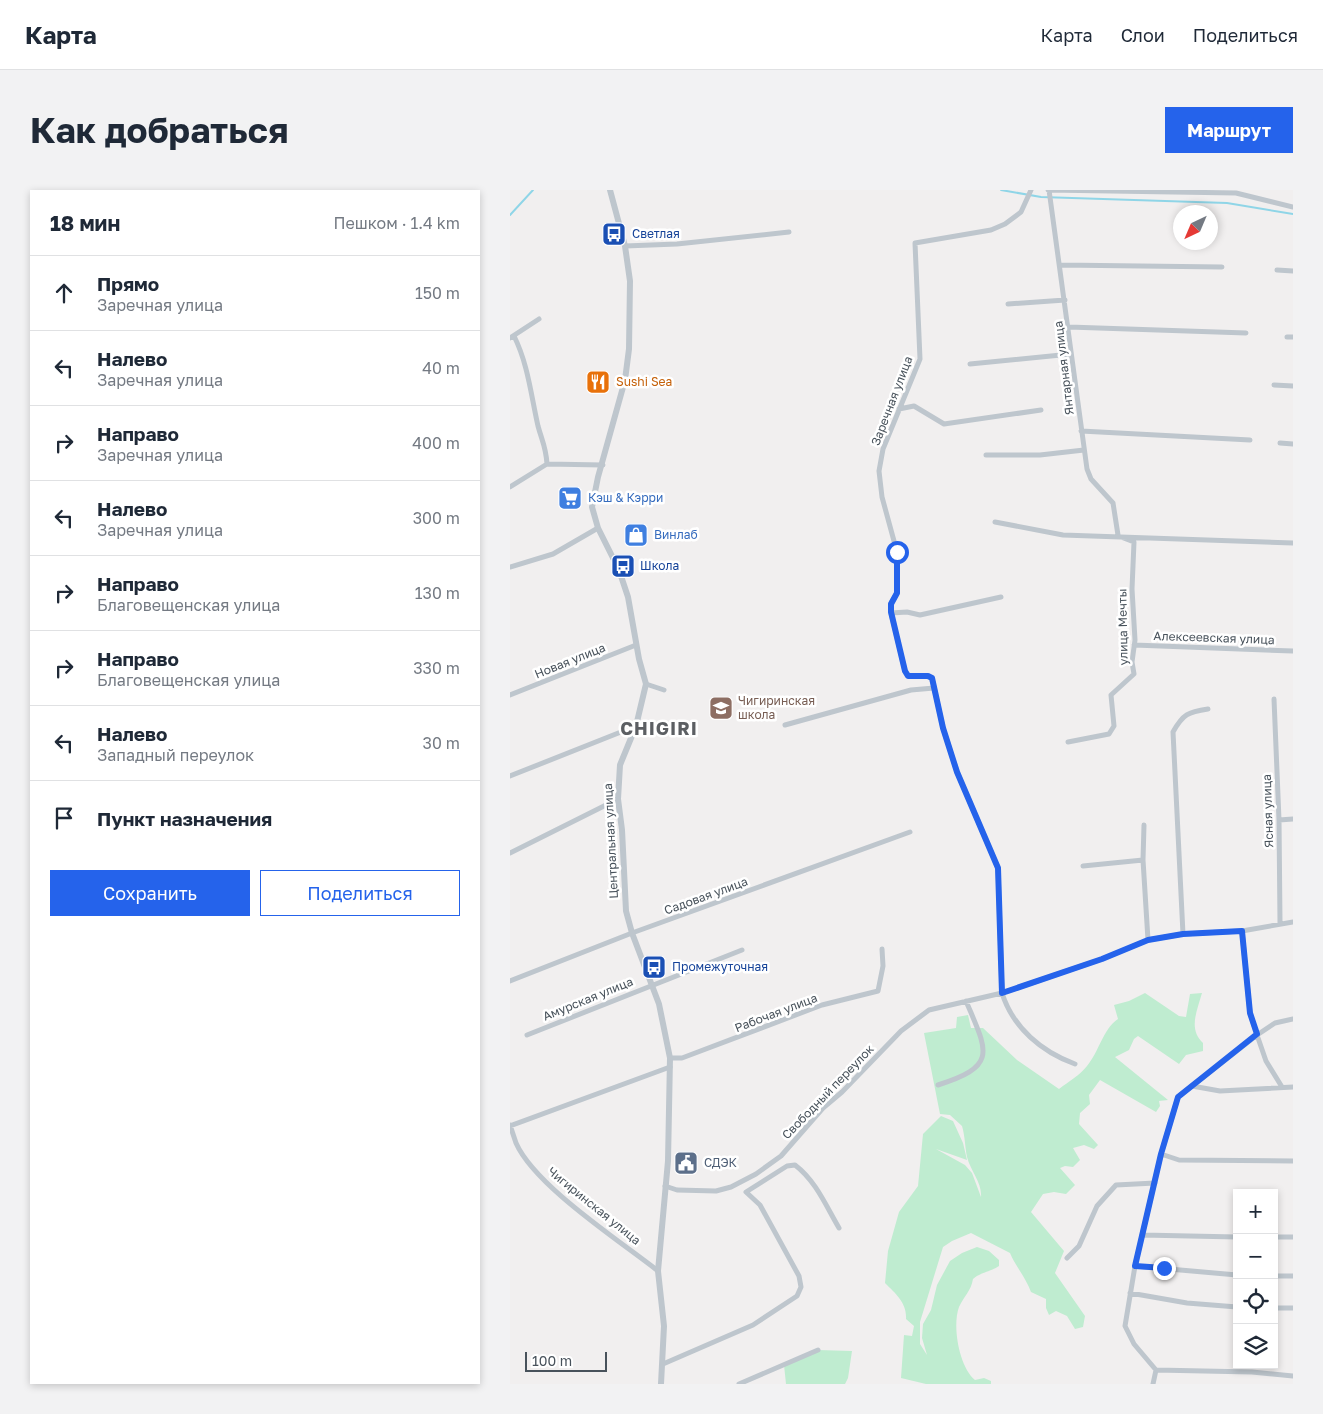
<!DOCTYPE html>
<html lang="ru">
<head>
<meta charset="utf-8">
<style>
	:root { --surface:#fff; --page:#f2f2f3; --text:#1f2937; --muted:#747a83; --line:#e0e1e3; --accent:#2563eb }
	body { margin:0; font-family:"Golos Text",sans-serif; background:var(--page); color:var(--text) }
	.controls { position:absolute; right:15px; bottom:15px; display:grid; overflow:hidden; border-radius:0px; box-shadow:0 2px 8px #0003 }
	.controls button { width:45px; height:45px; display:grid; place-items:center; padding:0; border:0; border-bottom:1px solid var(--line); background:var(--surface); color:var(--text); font:25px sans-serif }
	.compass { position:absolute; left:663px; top:15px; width:45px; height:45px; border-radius:50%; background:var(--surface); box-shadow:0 2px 8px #0003; rotate:224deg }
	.scale { position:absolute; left:15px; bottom:12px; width:82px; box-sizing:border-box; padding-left:5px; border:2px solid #48525b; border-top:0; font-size:14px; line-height:18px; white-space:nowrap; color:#48525b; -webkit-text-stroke:4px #fff; paint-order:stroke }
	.stop { position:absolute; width:15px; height:15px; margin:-11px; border:4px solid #2563eb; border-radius:50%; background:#fff }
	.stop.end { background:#2563eb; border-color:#fff; box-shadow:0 1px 5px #0008 }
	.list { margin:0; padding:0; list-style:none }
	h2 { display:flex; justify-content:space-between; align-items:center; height:65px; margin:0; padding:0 20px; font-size:21px }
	h2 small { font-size:16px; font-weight:400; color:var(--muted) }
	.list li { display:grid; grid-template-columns:32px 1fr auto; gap:15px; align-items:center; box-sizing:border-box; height:75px; padding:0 20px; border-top:1px solid var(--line) }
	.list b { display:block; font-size:19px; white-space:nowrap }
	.list p { margin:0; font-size:16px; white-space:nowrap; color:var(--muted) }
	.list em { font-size:16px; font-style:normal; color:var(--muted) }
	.actions { display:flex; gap:10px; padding:15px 20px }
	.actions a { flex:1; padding:11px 0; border:1px solid var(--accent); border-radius:0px; text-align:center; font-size:18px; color:var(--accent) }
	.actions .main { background:var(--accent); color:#fff }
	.icon { flex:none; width:28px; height:28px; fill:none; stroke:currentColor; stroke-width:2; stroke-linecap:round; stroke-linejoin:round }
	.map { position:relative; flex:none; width:783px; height:1194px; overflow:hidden; border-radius:0px }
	header { display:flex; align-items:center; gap:30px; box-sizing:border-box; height:70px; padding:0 25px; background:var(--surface); border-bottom:1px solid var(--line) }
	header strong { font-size:24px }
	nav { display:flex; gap:28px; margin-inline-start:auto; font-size:18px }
	.intro { display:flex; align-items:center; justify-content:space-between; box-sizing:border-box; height:120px; padding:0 30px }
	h1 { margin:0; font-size:35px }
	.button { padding:12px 22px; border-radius:0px; background:var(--accent); color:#fff; font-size:18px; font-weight:700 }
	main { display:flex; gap:30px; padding:0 30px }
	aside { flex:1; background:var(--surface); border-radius:0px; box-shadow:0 2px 8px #0003 }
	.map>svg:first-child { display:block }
	.green { fill:#bfecd0 }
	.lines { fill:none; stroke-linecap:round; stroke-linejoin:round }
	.stream { stroke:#8fd5e7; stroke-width:2 }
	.minor { stroke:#bec6cd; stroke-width:5 }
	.tertiary { stroke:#bec6cd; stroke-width:6 }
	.route { stroke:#2563eb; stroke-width:6 }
	.labels { text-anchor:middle; stroke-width:5; stroke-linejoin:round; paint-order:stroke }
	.transit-label { font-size:12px; fill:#164399; stroke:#fff; text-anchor:start }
	.street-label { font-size:12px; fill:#48525b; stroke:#fff }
	.food-label { font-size:12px; fill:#c56008; stroke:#fff; text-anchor:start }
	.shop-label { font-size:12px; fill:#366cbe; stroke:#fff; text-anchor:start }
	.education-label { font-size:12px; fill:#785e54; stroke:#fff; text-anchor:start }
	.service-label { font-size:12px; fill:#4e5e75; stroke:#fff; text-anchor:start }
	.district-label { font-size:18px; font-weight:bold; letter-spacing:1px; fill:#5c5f63; stroke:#fff }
</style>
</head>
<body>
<header>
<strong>Карта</strong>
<nav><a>Карта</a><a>Слои</a><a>Поделиться</a></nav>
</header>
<div class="intro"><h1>Как добраться</h1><a class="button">Маршрут</a></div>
<main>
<aside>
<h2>18 мин<small>Пешком · 1.4 km</small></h2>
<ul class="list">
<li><svg class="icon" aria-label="ahead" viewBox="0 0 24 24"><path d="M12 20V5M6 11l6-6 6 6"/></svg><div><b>Прямо</b><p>Заречная улица</p></div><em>150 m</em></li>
<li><svg class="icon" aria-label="left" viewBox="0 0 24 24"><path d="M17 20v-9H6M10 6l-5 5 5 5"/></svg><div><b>Налево</b><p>Заречная улица</p></div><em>40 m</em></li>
<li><svg class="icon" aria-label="right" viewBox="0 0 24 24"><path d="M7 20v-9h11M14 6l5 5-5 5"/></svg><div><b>Направо</b><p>Заречная улица</p></div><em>400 m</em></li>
<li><svg class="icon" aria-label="left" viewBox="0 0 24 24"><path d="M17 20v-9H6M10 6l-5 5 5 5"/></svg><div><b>Налево</b><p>Заречная улица</p></div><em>300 m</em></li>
<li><svg class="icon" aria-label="right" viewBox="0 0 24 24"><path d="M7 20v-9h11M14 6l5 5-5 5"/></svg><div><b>Направо</b><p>Благовещенская улица</p></div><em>130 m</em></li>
<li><svg class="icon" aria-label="right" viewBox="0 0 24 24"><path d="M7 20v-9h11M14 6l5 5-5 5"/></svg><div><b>Направо</b><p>Благовещенская улица</p></div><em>330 m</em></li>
<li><svg class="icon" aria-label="left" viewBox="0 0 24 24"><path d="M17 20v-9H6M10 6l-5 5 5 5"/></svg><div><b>Налево</b><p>Западный переулок</p></div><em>30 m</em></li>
<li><svg class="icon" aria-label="arrive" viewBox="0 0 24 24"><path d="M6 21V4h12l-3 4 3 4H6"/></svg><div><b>Пункт назначения</b></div></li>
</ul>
<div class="actions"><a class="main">Сохранить</a><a>Поделиться</a></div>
</aside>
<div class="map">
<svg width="783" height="1194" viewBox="0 0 783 1194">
	<rect width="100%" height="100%" fill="#f1efef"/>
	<path class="green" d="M635 803 669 826 676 827 680 804 692 803C687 821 678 839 693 853V861L676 865 669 874 628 846 624 849 619 860 605 867 658 910 649 911 650 916 646 922 590 890 579 905 580 914 570 923 569 934 588 955 584 959 574 955 563 958 570 970 563 977 555 976 550 978 565 995 556 1004 544 1002 533 1004 521 1022 554 1061 545 1083 575 1126 573 1137 565 1139 557 1126 546 1121 539 1125 536 1118V1109L521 1102C516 1088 506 1077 500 1063L461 1043 442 1051 433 1057 410 1132V1154L417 1165 412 1148 413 1134 421 1120 427 1095 440 1071 452 1063 467 1057 479 1061 489 1070V1076C480 1082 471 1082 463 1089 461 1101 454 1106 449 1117 442 1136 449 1177 465 1190L474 1188 481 1191V1194H416L391 1188 394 1145 402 1146 404 1136 396 1129C397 1113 386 1104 375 1093L378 1061 389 1022 408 996 413 944 431 926 443 931 453 953 457 970 426 959 455 975 462 983 471 1007C472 992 461 982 457 967 455 957 455 946 452 936L440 925 430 924 414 843 446 838 447 827 458 825 461 838H473L507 870 549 899C558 892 570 885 577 876 589 862 593 839 608 829L604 815 619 811Z
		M308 1160 342 1161 338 1188 335 1194H276L274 1175Z"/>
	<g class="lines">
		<path class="stream" d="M491 0 531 7 717 13 783 24
			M0 25 23 0"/>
		<path class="minor" d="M521 0 511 22 495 34 481 40 405 53 410 169 373 259 369 281 372 307 387 362V403L381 413V423L395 481 399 486H418L422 488 433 538 447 582 488 678 492 803C503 838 532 862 565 874
			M538 0 726 3 783 17
			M539 0 577 279 581 289 603 313 608 345
			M115 56 167 54 279 42
			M550 75 712 77
			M767 80 783 81
			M498 114 555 110
			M559 137 736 143
			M4 146C18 174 21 205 28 236 32 251 36 257 37 274
			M777 147H783
			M0 148 29 129
			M460 174 561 164
			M764 195 783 196
			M389 219 404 216 434 234 531 220
			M571 241 740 250
			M770 253 783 254
			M476 265H530L574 260
			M0 297 37 274 93 275
			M485 332 553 345 783 353
			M0 377 43 364 88 338
			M381 423 397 422 410 425 491 407
			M624 455 783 461
			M136 494 154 500
			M0 505 126 455
			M764 509 769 630 770 733
			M275 535 401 500 424 498
			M558 552 599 544 604 536 601 505 624 484 622 472 625 450 622 399 624 352 611 347
			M0 586 126 536
			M769 630 783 629
			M634 635 633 670 638 750
			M0 663 108 609
			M573 676 633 670
			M673 744 663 542C673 524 678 522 698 519
			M0 791 122 743 400 642
			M17 845 232 760
			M160 868H172L312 815 368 801 373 776 372 759
			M428 895C489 876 477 861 456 811
			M682 896 710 901 783 897
			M772 897 756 871 747 845 765 833 783 829
			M0 935C2 941 4 947 6 953 25 996 110 1051 148 1081
			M0 936 160 877
			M651 964 669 970 783 971
			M155 996 167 1000 206 1001 221 997 246 984 271 966 313 918 332 902 391 841 419 820 492 803 592 769 638 750 673 744 732 741 783 732
			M632 1045 727 1047
			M764 1047H783
			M557 1068 569 1056 587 1016 606 995 645 993
			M625 1076 727 1085
			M764 1086H783
			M620 1103 677 1113 727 1117
			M764 1118H783
			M153 1174 243 1135 287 1106 291 1097 289 1086 250 1015 236 1002 277 976 285 975C306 991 316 1016 329 1038
			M646 1180 624 1154 615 1136 625 1076 651 964 668 907 747 845 740 823 732 741
			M646 1180 742 1182 783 1186
			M229 1194 308 1160
			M643 1194 646 1180"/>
		<path class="tertiary" d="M100 0 115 56 120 91 119 159 115 190 88 287 82 317 88 338 109 380 118 407 129 469 136 494 126 536 110 575 108 609 112 640 116 721 122 743 149 814 160 868 158 971 148 1081 154 1136 151 1194"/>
	</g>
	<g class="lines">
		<path class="route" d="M387 362V403L381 414V422L395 481 398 486H418L422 488 433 538 447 582 488 678 492 803 592 769 638 750 673 744 732 741 740 823 747 844 668 907 651 964 625 1076 654 1078"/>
	</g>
	<defs>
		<g id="bus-square" transform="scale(1.25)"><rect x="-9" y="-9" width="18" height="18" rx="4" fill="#1a4fb4" stroke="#fff"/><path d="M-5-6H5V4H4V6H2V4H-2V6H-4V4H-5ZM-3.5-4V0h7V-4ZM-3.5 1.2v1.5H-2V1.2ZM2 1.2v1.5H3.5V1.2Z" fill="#fff"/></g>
		<g id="restaurant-square" transform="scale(1.25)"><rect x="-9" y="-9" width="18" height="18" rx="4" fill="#e8710a" stroke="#fff"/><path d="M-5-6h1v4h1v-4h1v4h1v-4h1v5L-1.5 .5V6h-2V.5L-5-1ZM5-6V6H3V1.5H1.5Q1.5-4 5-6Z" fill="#fff"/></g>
		<g id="supermarket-square" transform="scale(1.25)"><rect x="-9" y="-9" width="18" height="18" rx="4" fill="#3f7fe0" stroke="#fff"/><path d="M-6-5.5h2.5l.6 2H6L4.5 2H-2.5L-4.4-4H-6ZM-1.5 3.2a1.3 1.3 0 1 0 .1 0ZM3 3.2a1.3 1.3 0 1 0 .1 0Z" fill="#fff"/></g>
		<g id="shop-square" transform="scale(1.25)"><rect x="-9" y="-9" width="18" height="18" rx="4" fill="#3f7fe0" stroke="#fff"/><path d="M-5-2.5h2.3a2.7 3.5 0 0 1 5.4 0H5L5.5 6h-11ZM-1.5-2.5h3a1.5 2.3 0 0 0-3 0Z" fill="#fff"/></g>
		<g id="school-square" transform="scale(1.25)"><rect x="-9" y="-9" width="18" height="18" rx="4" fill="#8d6e63" stroke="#fff"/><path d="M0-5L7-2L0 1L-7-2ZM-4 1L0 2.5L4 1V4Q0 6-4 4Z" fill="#fff"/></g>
		<g id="civic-square" transform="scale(1.25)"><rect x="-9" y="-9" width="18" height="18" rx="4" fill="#5c6f8a" stroke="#fff"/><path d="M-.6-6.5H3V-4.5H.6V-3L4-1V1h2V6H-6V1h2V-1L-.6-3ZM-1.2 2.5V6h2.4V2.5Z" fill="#fff"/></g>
	</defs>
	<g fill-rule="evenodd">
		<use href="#bus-square" x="104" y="44"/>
		<use href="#restaurant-square" x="88" y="192"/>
		<use href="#supermarket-square" x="60" y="308"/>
		<use href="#shop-square" x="126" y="345"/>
		<use href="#bus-square" x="113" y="376"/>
		<use href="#school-square" x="211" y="518"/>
		<use href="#bus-square" x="144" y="777"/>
		<use href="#civic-square" x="176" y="973"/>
	</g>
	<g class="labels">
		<g class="transit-label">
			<text x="122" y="48">Светлая</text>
			<text x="130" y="380">Школа</text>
			<text x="162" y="781">Промежуточная</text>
		</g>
		<g class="street-label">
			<text transform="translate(554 178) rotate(-97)" y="4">Янтарная улица</text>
			<text transform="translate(382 211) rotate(-69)" y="4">Заречная улица</text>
			<text transform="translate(613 437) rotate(-91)" y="4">улица Мечты</text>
			<text transform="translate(704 448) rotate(2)" y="4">Алексеевская улица</text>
			<text transform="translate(60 471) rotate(-22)" y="4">Новая улица</text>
			<text transform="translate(758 621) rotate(-92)" y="4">Ясная улица</text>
			<text transform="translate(101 651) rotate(-93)" y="4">Центральная улица</text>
			<text transform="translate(196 706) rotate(-20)" y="4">Садовая улица</text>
			<text transform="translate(78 809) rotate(-22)" y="4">Амурская улица</text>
			<text transform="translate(266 823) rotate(-21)" y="4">Рабочая улица</text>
			<text transform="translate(318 902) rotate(-46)" y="4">Свободный переулок</text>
			<text transform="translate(84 1016) rotate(39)" y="4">Чигиринская улица</text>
		</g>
		<g class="food-label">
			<text x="106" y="196">Sushi Sea</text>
		</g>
		<g class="shop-label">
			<text x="78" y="312">Кэш &amp; Кэрри</text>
			<text x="144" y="349">Винлаб</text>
		</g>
		<g class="education-label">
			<text x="228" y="515">Чигиринская<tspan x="228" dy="14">школа</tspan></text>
		</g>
		<g class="service-label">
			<text x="194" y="977">СДЭК</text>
		</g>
		<g class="district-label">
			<text x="149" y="545">CHIGIRI</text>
		</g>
	</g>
</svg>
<div class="controls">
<button>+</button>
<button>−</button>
<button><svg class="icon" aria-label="locate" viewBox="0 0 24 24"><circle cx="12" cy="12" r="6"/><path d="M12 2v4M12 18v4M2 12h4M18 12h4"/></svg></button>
<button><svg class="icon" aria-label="layers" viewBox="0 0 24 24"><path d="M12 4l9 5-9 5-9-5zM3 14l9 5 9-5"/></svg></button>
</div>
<svg class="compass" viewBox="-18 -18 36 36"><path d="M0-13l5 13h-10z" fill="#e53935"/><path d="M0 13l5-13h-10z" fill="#747a83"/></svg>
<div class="scale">100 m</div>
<div class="stop" style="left:387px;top:362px"></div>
<div class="stop end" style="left:654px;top:1078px"></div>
</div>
</main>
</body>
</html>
